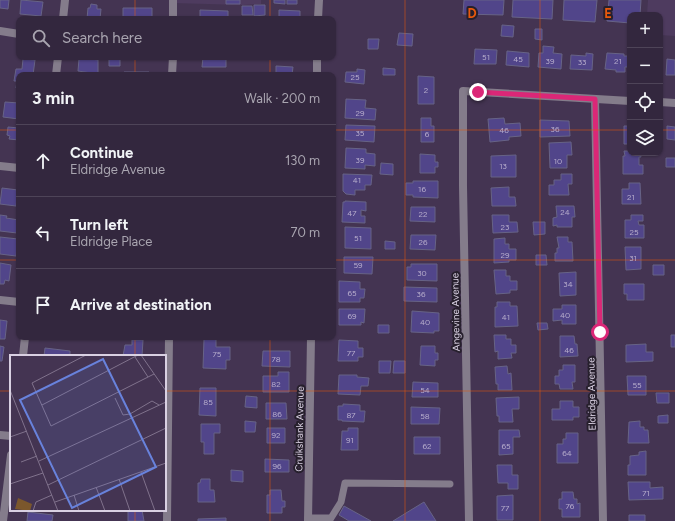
<!DOCTYPE html>
<html lang="en">
<head>
<meta charset="utf-8">
<style>
	:root { --surface:#33273e; --page:#3e3349; --text:#f1f3f6; --muted:#a9a5b0; --line:#4e4458 }
	body { margin:0; font-family:Figtree,sans-serif; background:var(--page); color:var(--text) }
	.controls { position:absolute; right:12px; top:12px; display:grid; overflow:hidden; border-radius:8px; box-shadow:0 1px 3px #0004 }
	.controls button { width:36px; height:36px; display:grid; place-items:center; padding:0; border:0; border-bottom:1px solid var(--line); background:var(--surface); color:var(--text); font:20px sans-serif }
	.stop { position:absolute; width:12px; height:12px; margin:-9px; border:3px solid #db2777; border-radius:50%; background:#fff }
	.stop.end { background:#db2777; border-color:#fff; box-shadow:0 1px 4px #0008 }
	.list { margin:0; padding:0; list-style:none }
	h2 { display:flex; justify-content:space-between; align-items:center; height:52px; margin:0; padding:0 16px; font-size:17px }
	h2 small { font-size:13px; font-weight:400; color:var(--muted) }
	.list li { display:grid; grid-template-columns:26px 1fr auto; gap:12px; align-items:center; box-sizing:border-box; height:72px; padding:0 16px; border-top:1px solid var(--line) }
	.list b { display:block; font-size:15px; white-space:nowrap }
	.list p { margin:0; font-size:13px; white-space:nowrap; color:var(--muted) }
	.list em { font-size:13px; font-style:normal; color:var(--muted) }
	.icon { flex:none; width:22px; height:22px; fill:none; stroke:currentColor; stroke-width:2; stroke-linecap:round; stroke-linejoin:round }
	.map { position:relative; flex:none; width:675px; height:521px; overflow:hidden }
	.search { position:absolute; background:var(--surface); box-shadow:0 1px 3px #0004; left:16px; top:16px; width:320px; height:44px; display:flex; align-items:center; gap:10px; box-sizing:border-box; padding:0 14px; border-radius:8px; color:var(--muted); font-size:15px }
	.panel { position:absolute; background:var(--surface); box-shadow:0 1px 3px #0004; left:16px; top:72px; width:320px; height:268px; border-radius:8px }
	.map>svg:first-child { display:block }
	.built { fill:#4e3b5f }
	.building { fill:#51458a; stroke:#676386 }
	.lines { fill:none; stroke-linecap:round; stroke-linejoin:round }
	.service { stroke:#847c8b; stroke-width:7 }
	.minor { stroke:#847c8b; stroke-width:8 }
	.tertiary { stroke:#847c8b; stroke-width:8 }
	.route { stroke:#db2777; stroke-width:5 }
	.grid { fill:none; stroke:#e8590c; stroke-width:1; stroke-opacity:0.55 }
	.labels { text-anchor:middle; stroke-width:4; stroke-linejoin:round; paint-order:stroke }
	.number-label { font-size:8px; fill:#b7adcc }
	.street-label { font-size:10px; fill:#d9d0e2; stroke:#27202d }
	.inset-road { fill:none; stroke:#80728c; stroke-width:1 }
	.view { fill:#6882dc; fill-opacity:0.15; stroke:#6882dc; stroke-width:2 }
	.inset-edge { fill:none; stroke:#d9d0e2; stroke-width:2 }
	.grid-label { font-size:13px; text-anchor:middle; font-weight:bold; fill:#e8590c; stroke:#27202d; stroke-width:4; stroke-linejoin:round; paint-order:stroke }
</style>
</head>
<body>
<div class="map">
<svg width="675" height="521" viewBox="0 0 675 521">
	<rect width="100%" height="100%" fill="#443452"/>
	<path class="built" d="M172 0H261V4L243 5 172 3Z
		M648 0H675V36L660 35V15H647Z"/>
	<path class="building" d="M0 0H9L8 9 0 8Z
		M21 0 43 2 41 16 20 14Z
		M226 0H240V4H226Z
		M274 0H285V4L274 3Z
		M287 0H297V4H287Z
		M464 0H504L503 15 463 14Z
		M513 0H553L552 19 512 17Z
		M564 0H597L595 22 563 20Z
		M609 0H641L640 15H630V23L607 21Z
		M91 4 97 5V9H101L100 19H87L88 8H90Z
		M254 5H265V15L254 16Z
		M242 6H252L253 15H242Z
		M123 8H152V19H123Z
		M200 10 228 11V19H200Z
		M279 10 300 11V19H279Z
		M502 25 514 26 513 37 501 36Z
		M535 29H542V40L535 39Z
		M399 33 413 34 412 46 397 45Z
		M368 39H379L378 49H368Z
		M543 46 554 47 553 53 562 54 561 69 538 67 539 53H543Z
		M475 49 497 50 496 64H474Z
		M507 51 529 53V67L506 65Z
		M586 53 593 54 592 70 570 69 571 55 586 56Z
		M607 53 624 54V56H630V67H625V72H616V70L605 69Z
		M109 57H120V66H109Z
		M203 57H226V67H202Z
		M82 58 98 60V74L78 71 79 59H82Z
		M23 59 35 60 33 75H19V88H16L17 81H14L16 69H22Z
		M667 59 675 60V75H666Z
		M276 66 293 67 292 75H276Z
		M383 68 395 69V75H383Z
		M357 69 365 70 364 84 345 82 346 72H357Z
		M124 72H149V75H124Z
		M418 76 434 77V104H418Z
		M346 99 366 100 365 108 376 109 375 120 345 118Z
		M5 102 19 103V119L3 117Z
		M421 118H431V126H434V142H421Z
		M504 118 505 124 520 123 521 136 509 137V140L490 142 488 119Z
		M540 120 569 121 570 136 540 137Z
		M346 125 375 126 374 142 345 140Z
		M624 126H630V144H624Z
		M667 126 675 127V140L667 139Z
		M8 127 19 128V140L9 139 10 136 7 135Z
		M571 142 572 155H567V168H550L549 143Z
		M346 148 366 149V153L375 154V166L365 165V169L345 168Z
		M624 151H630V153H640L641 157H639V165H643V174H623V156H625Z
		M420 154 435 155V162H438V167H435V173H420Z
		M516 155V177H491V156Z
		M666 158H675V167H666Z
		M381 163 393 164V175L380 174Z
		M343 174 372 175 371 185H365V190H355V195L346 194 343 191Z
		M561 174H572V184H568L569 195H549V185H554V180H561Z
		M413 181H438V198L413 197V195H406V183H413Z
		M629 183H640L641 204H622V189H629Z
		M509 187V197H515L516 206H492L491 188Z
		M2 188 18 190 16 206 0 204Z
		M345 201 366 202V211L361 210V216H365V223L342 222 343 202H345Z
		M556 206H574L575 217H572V227H557V225L553 226V218L557 217Z
		M411 207H435V222L410 221Z
		M0 215 7 216 6 218 19 220 17 233 0 231Z
		M492 215H509V222H517L518 232 493 233Z
		M631 215H643V221H638L639 225H644V238H625V220H631Z
		M533 222H545V234L534 235Z
		M345 227 371 228V249L345 248Z
		M411 235H436L435 250 410 249Z
		M0 237 18 239 16 256 0 254Z
		M557 237H568V242H572L573 261H555V253H557V248H559Z
		M505 238V244H509V249H516V260H509V262L494 263V239Z
		M385 241 395 242V249H385Z
		M625 247H641V269L626 270Z
		M536 255H546L547 265H536Z
		M344 257H373L372 274 344 273Z
		M0 263 11 265 9 281 5 280 4 284H0Z
		M411 264H437V281L407 280V267H411Z
		M653 265H664V275H653Z
		M494 270H506V276H510V281H517V290H510V293L496 294Z
		M576 272V295L560 296 559 273Z
		M339 281 360 282V289H365L364 298H360V302H339Z
		M624 284H644V300H627V294H624Z
		M404 287 437 288V302L404 301Z
		M497 302H510V306H517L518 326 495 327V307H497Z
		M562 305H576V324H562V320L553 321V309H562Z
		M339 309H365L364 323 361 322V325H339Z
		M412 311 439 313V331H434V333L411 332Z
		M0 320 7 321 5 339H0Z
		M537 323H547L548 329 538 330Z
		M378 325H389V333H378Z
		M494 335H506V339H511V345H516V353H511L512 358 498 359V351L495 352Z
		M671 335H675V347H671Z
		M560 336H574L575 344H577L578 356 560 357Z
		M204 339H216V347H230V360H226V369L203 368Z
		M132 340H143L142 356H123L125 345H132Z
		M339 340 358 341V348H363V357H358V361H338Z
		M646 344V352H653V361L626 362V345Z
		M0 346 4 347 2 361H0Z
		M421 346H435V353H438V360H435V366L420 365Z
		M45 348 70 351V356H44Z
		M263 351H290V367L262 366Z
		M379 361H391L390 373H379Z
		M394 361H405V373H393Z
		M563 365H575V382H572L573 389H560L559 384H555V376H559V370H563Z
		M507 366 508 374 511 373 512 390H498V384H496L495 367Z
		M278 372H289V392H263V376H278Z
		M339 375H357V377L369 378 368 386H361L360 395 338 394Z
		M627 376H646V395H628Z
		M413 382 438 383V397H412Z
		M200 388H216V416L199 415Z
		M656 393H669V403H657Z
		M246 396 257 397V408L245 407Z
		M519 397V409H512L513 422H499V416H497L496 398Z
		M560 401H573V407H579V417H573V420H552V409H560Z
		M266 403H286L287 419H266Z
		M343 404 360 405V411H365L364 422 342 421V420H338V406H343Z
		M411 407 440 408 439 424H411Z
		M668 415V423H658V416Z
		M245 421 256 422 255 432H245Z
		M640 421V427H644V430H648L649 443H628L629 422Z
		M201 424H220V433H214V454H204V442H201Z
		M267 428H285V443H267Z
		M348 428H358V450H341L342 431H348Z
		M499 430H519L520 437H513V454L499 455Z
		M566 433H578V463H557V444H563V439H566Z
		M414 437H440V454H414Z
		M646 451V475H628V465H630V456L639 455V452Z
		M265 459 289 460V472H265Z
		M497 465H512V475H518V489H508V483H498Z
		M231 470 243 471V482L231 481Z
		M201 479H210V490H214L215 502H198V483H200Z
		M628 482H650V488L663 487V499L629 500Z
		M270 490H281L282 501H285V507H282V513H267V495H270Z
		M562 492H573L574 499H577V504L580 503V517H562V509H559V499H562Z
		M513 495V520H497V496Z
		M424 502 436 521H393Z
		M344 506 371 521H349L339 515Z
		M128 510H142L144 521H128Z
		M28 512 53 515 52 521H27Z
		M629 515H645V521H629Z
		M226 518V521H198V519Z"/>
	<g class="lines">
		<path class="service" d="M308 518H331
			M331 518 341 502 345 483 450 484"/>
		<path class="minor" d="M173 0V19
			M63 19 65 0
			M0 31 19 34
			M56 75 58 57
			M172 75 173 57
			M595 99 603 521
			M660 102 675 103
			M0 166 19 168
			M0 300 19 302
			M23 356 25 337
			M0 435 11 436
			M3 521 11 455
			M167 521 169 337
			M469 521 463 186V91L630 101"/>
		<path class="tertiary" d="M318 19 319 0
			M317 75V57
			M308 521 311 337"/>
	</g>
	<g class="lines">
		<path class="route" d="M478 92 595 99 600 332"/>
	</g>
	<path class="grid" d="M135 0V19M270 0V19M405 0V521M540 0V521M135 57V75M270 57V75M0 130H19M333 130H630M660 130H675M0 260H19M333 260H675M135 337V356M270 337V521M0 391H11M165 391H675M135 510V521"/>
	<g class="labels">
		<g class="number-label">
			<text x="486" y="60">51</text>
			<text x="518" y="62">45</text>
			<text x="550" y="64">39</text>
			<text x="618" y="64">21</text>
			<text x="582" y="65">33</text>
			<text x="355" y="80">25</text>
			<text x="426" y="93">2</text>
			<text x="360" y="116">29</text>
			<text x="555" y="132">36</text>
			<text x="504" y="133">46</text>
			<text x="360" y="136">35</text>
			<text x="427" y="137">6</text>
			<text x="360" y="163">39</text>
			<text x="558" y="164">10</text>
			<text x="503" y="169">13</text>
			<text x="357" y="183">41</text>
			<text x="422" y="192">16</text>
			<text x="631" y="200">21</text>
			<text x="565" y="215">24</text>
			<text x="352" y="216">47</text>
			<text x="423" y="217">22</text>
			<text x="505" y="230">23</text>
			<text x="634" y="235">25</text>
			<text x="358" y="241">51</text>
			<text x="423" y="245">26</text>
			<text x="505" y="258">29</text>
			<text x="633" y="261">31</text>
			<text x="358" y="268">59</text>
			<text x="422" y="276">30</text>
			<text x="568" y="287">34</text>
			<text x="352" y="296">65</text>
			<text x="421" y="297">36</text>
			<text x="565" y="318">40</text>
			<text x="352" y="319">69</text>
			<text x="506" y="320">41</text>
			<text x="425" y="325">40</text>
			<text x="569" y="353">46</text>
			<text x="351" y="356">77</text>
			<text x="217" y="357">75</text>
			<text x="276" y="362">78</text>
			<text x="276" y="387">82</text>
			<text x="637" y="388">55</text>
			<text x="425" y="393">54</text>
			<text x="208" y="405">85</text>
			<text x="277" y="417">86</text>
			<text x="351" y="418">87</text>
			<text x="425" y="419">58</text>
			<text x="276" y="438">92</text>
			<text x="350" y="443">91</text>
			<text x="427" y="449">62</text>
			<text x="506" y="449">65</text>
			<text x="567" y="456">64</text>
			<text x="277" y="469">96</text>
			<text x="646" y="496">71</text>
			<text x="570" y="509">76</text>
			<text x="505" y="511">77</text>
		</g>
		<g class="street-label">
			<text transform="translate(455 312) rotate(-91)" y="4">Angevine Avenue</text>
			<text transform="translate(591 394) rotate(-91)" y="4">Eldridge Avenue</text>
			<text transform="translate(299 429) rotate(-89)" y="4">Cruikshank Avenue</text>
		</g>
	</g>
	<g transform="translate(10 355)">
		<rect width="156" height="156" fill="#443452"/>
		<path d="M8 143 22 149 20 156 5 154Z" fill="#7b572c"/>
		<path class="inset-road" d="M76 0 22 28 41 71 144 19M131 0 156 36M125 2 138 22M0 35 48 156M105 43 113 60 120 59 142 46 149 50M32 50 128 0M0 82 17 76M29 106 156 47M11 107 27 101M131 117 145 156M109 124 120 156M0 129 33 118M38 130 156 73M86 132 95 156M64 140 69 156M45 147 156 108M23 156 26 147 42 140"/>
		<path class="view" d="M93 4 146 112 62 153 10 45Z"/>
		<rect width="156" height="156" class="inset-edge"/>
	</g>
	<g class="grid-label">
		<text x="472" y="18">D</text>
		<text x="608" y="18">E</text>
	</g>
</svg>
<div class="controls">
<button>+</button>
<button>−</button>
<button><svg class="icon" aria-label="locate" viewBox="0 0 24 24"><circle cx="12" cy="12" r="6"/><path d="M12 2v4M12 18v4M2 12h4M18 12h4"/></svg></button>
<button><svg class="icon" aria-label="layers" viewBox="0 0 24 24"><path d="M12 4l9 5-9 5-9-5zM3 14l9 5 9-5"/></svg></button>
</div>
<div class="stop" style="left:600px;top:332px"></div>
<div class="stop end" style="left:478px;top:92px"></div>
<div class="search"><svg class="icon" aria-label="search" viewBox="0 0 24 24"><circle cx="10" cy="10" r="6"/><path d="M15 15l6 6"/></svg>Search here</div>
<section class="panel">
<h2>3 min<small>Walk · 200 m</small></h2>
<ul class="list">
<li><svg class="icon" aria-label="ahead" viewBox="0 0 24 24"><path d="M12 20V5M6 11l6-6 6 6"/></svg><div><b>Continue</b><p>Eldridge Avenue</p></div><em>130 m</em></li>
<li><svg class="icon" aria-label="left" viewBox="0 0 24 24"><path d="M17 20v-9H6M10 6l-5 5 5 5"/></svg><div><b>Turn left</b><p>Eldridge Place</p></div><em>70 m</em></li>
<li><svg class="icon" aria-label="arrive" viewBox="0 0 24 24"><path d="M6 21V4h12l-3 4 3 4H6"/></svg><div><b>Arrive at destination</b></div></li>
</ul>
</section>
</div>
</body>
</html>
